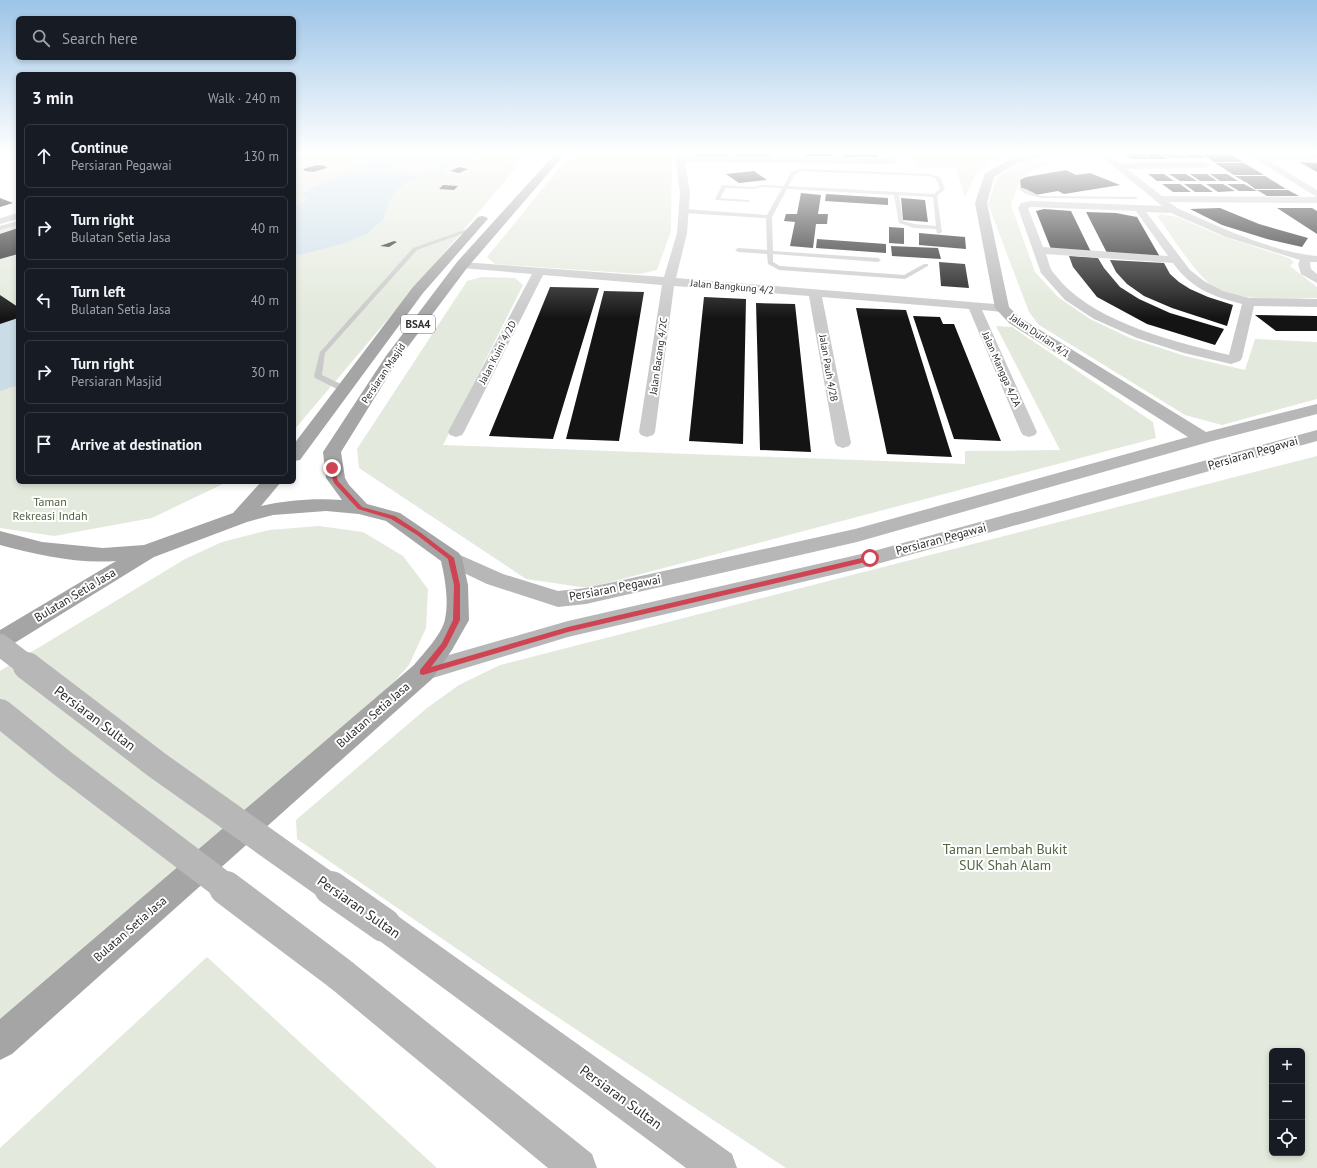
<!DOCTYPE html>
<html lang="en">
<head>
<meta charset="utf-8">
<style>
	:root { --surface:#171b24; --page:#242831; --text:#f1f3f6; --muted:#9ea1a6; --line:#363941 }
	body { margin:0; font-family:"PT Sans",sans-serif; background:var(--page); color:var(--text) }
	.controls { position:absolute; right:12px; bottom:12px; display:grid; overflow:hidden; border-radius:6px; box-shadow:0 2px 6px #0003 }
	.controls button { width:36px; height:36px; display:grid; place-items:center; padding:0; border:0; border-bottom:1px solid var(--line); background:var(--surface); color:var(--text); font:20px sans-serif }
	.stop { position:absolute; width:12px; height:12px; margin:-9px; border:3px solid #cf4452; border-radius:50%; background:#fff }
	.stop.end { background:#cf4452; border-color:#fff; box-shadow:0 1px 4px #0008 }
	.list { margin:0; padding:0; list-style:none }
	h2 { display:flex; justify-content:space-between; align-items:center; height:52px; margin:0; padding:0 16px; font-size:17px }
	h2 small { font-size:13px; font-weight:400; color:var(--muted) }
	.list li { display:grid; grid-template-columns:26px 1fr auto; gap:12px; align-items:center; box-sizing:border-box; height:64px; margin:0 8px 8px; padding:0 8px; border:1px solid var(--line); border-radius:6px }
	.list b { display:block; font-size:15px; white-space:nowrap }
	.list p { margin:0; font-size:13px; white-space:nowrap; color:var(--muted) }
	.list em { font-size:13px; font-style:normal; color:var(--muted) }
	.icon { flex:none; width:22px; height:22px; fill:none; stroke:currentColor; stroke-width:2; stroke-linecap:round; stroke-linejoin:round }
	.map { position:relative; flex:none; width:1317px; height:1168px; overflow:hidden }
	.search { position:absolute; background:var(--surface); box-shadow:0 2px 6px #0003; left:16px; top:16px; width:280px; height:44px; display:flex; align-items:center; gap:10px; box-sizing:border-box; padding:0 14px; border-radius:6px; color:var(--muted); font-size:15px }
	.panel { position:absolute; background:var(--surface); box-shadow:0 2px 6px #0003; left:16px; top:72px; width:280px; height:412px; border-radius:6px }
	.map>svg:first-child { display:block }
	.green { fill:#e3e9dc; fill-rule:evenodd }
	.water { fill:#cadce6; fill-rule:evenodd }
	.building { fill:#141414 }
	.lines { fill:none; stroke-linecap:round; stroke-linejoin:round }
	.lane { fill:#cacaca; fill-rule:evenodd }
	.street { fill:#cacaca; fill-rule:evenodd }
	.secondary { fill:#b7b7b7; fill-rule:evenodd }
	.primary { fill:#a5a5a5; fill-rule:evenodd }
	.secondary-bridge-far2 { stroke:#b7b7b7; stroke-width:22 }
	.secondary-bridge-far1 { stroke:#b7b7b7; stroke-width:28 }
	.secondary-bridge { stroke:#b7b7b7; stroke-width:34 }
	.route { fill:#cf4452 }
	.labels { text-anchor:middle; stroke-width:4; stroke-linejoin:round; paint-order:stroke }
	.far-street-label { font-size:10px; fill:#2d2d2d; stroke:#fff }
	.shield { fill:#fff; stroke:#6c6c6c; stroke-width:1 }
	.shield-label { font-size:11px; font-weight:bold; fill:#2d2d2d }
	.street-label { font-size:12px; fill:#2d2d2d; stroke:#fff }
	.park-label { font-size:12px; fill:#516340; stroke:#fff }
	.near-street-label { font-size:14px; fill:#2d2d2d; stroke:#fff }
	.near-park-label { font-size:14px; fill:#516340; stroke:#fff }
</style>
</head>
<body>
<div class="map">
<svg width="1317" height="1168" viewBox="0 0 1317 1168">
	<rect width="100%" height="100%" fill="#fff"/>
	<path class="green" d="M294 154H528L294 430Z
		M574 154H672L671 231 657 270 640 274 495 264 487 257 561 166Z
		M908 154H1023L1004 158 976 173 965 198 956 169 916 168Z
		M1040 159 1053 165 1035 169 1020 180 1011 205 1035 272 1058 297 1090 319 1130 338 1185 356 1245 370 1255 339 1317 342V399L1222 425 1185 415 1039 325 1029 312 988 204 998 176 1020 163Z
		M1160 214 1177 217 1219 235 1289 258 1294 262 1290 266 1317 287V298C1285 298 1236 304 1209 283 1192 269 1172 236 1158 217Z
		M18 222V482H227L152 518 54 536 0 528V227Z
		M481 277 515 278 523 285 443 445 965 464V451L1060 450 996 326 1012 327 1153 422 1156 438 588 588 526 579 359 468 357 449 467 281Z
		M1317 456V1168H786L527 997 297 839 296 820 427 708 459 685 500 665ZM1272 1051H1302V1153H1272Z
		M319 526 363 532 403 556 428 589 426 628 409 665 371 708 0 1030V671L185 559 222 542 269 530Z
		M207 957 437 1168H0V1148Z"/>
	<path class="water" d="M359 154H401L419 157 429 154H476C467 166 455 165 442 170L447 174 410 180 394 192 383 219 367 234 342 244 299 255 294 253V206L308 199 301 195C322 180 344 181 364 163ZM406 159C413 159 418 162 425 163 431 164 435 163 441 166L438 171 412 176 410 175 411 173 391 169 392 163Z
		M18 318V385L0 391V324Z"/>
	<path class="building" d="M694 154H728V156H694Z
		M734 154H770L771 156H734Z
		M804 154H834L836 156H805Z
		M844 154H877L879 157H845Z
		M1123 154H1141L1149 159H1132Z
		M1143 154H1160L1168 159H1151Z
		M1163 154H1180L1187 158H1170Z
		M1182 154H1199L1205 158H1189Z
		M1202 154H1230L1243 162H1214Z
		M1299 162 1317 163V172Z
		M1215 163H1244L1264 175H1234Z
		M317 165 325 166 327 168 313 172 305 171 303 169Z
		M459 167 468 169 459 173 450 171Z
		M1066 170 1076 175 1090 173 1120 185 1064 194 1058 191 1035 195 1021 188 1020 180 1026 177Z
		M754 171 767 180 739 183 726 174Z
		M1148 174H1164L1174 181H1157Z
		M1169 174H1186L1197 181H1180Z
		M1190 174H1207L1217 181H1200Z
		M1210 174H1227L1238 181H1220Z
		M1235 176H1265L1286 189H1255L1246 182H1250H1245Z
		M1162 184H1180L1191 192H1173Z
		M1184 184H1201L1213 192H1195Z
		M1206 184H1223L1235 191 1218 192Z
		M1227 184H1244L1257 191H1239Z
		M443 185 458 186 454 190 439 189Z
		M1257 190H1288L1299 196H1267Z
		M801 193 821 195 818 214H828L827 224H816L813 248 790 246 795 222 784 221 786 214H797Z
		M826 194 888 198V205L825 201Z
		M0 198 13 203 0 207Z
		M901 198 925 200 928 222 903 220Z
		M1220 208 1259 224 1308 238 1302 247 1267 239 1222 225 1190 209Z
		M1277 208H1312L1317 211V234Z
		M1044 209 1071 211 1091 252 1051 249 1036 211Z
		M1086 212 1116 213 1137 217 1160 257 1107 253Z
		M889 227 904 228V244L889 243Z
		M18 228V254L0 259V234Z
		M919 233 965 237 966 249 919 245Z
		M817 239 886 244V253L816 248Z
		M394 241 397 242 389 247 380 246Z
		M891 246 938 248 941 259 892 256Z
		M1069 256 1098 258 1104 268 1120 287 1139 299 1170 313 1224 329 1215 345 1147 324 1097 297 1073 267Z
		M1110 260 1164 263 1170 274 1179 282 1190 289 1208 297 1233 305 1227 326 1172 308 1144 296 1127 284 1116 272Z
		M939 262 965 264 969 288 941 286Z
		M550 287 599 288 553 439 489 436Z
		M604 291 644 292 619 441 566 439Z
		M0 295 18 307V318L0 324Z
		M704 297 746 299 743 444 689 441Z
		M756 303 795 304 811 452 760 450Z
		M856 308 906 310 952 457 887 454Z
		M1255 315 1317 316V331H1276Z
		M913 316 940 317 943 324H954L1001 441 954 439Z"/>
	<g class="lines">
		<path class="lane" d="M838 154H842L845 162H841Z
			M801 169 929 174 940 177 945 189 937 196 942 232 939 234 937 233 936 229 914 228 899 223 894 195 787 189 772 217 773 251 878 258 881 260 878 262 773 254V262L780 266 904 275 924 264H928V266L905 279 779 270 768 264 767 254 738 252 735 250 738 248 767 250 766 218 684 213 681 211 684 209 767 215 782 188 761 187 754 189 726 188 720 198 748 200 750 201 748 202 717 200 715 199 722 185 754 187 761 185 784 186 791 172ZM801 171 929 176 936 179 940 189 934 194 788 186 795 174ZM899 195 933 197 936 226 914 224 903 221Z
			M1019 187C1024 187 1035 194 1041 196L1136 197 1138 198 1136 199 1041 198 1026 194 1019 189Z
			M18 221V225L0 230V226Z
			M473 227 478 228 417 250 325 353 322 375 347 387V391H341L315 378 314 376 320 352 413 248Z"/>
		<path class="street" d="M675 154H683L684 156 889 158 887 154H895L899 160 893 164 685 162 690 193 687 233 676 278 1007 305 1008 308 1007 311 1002 312 982 310 1037 432 1035 435 1029 437 1023 435 1021 432 969 309 822 297 851 443 849 446 843 448 837 446 835 443 809 296 674 286 655 432 653 435 647 437 641 435 639 432 662 285 543 275 464 432 462 435 456 437 450 435 448 432 532 274 462 268 458 267 456 265 458 263 462 262 664 277 677 233 680 193Z
			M1099 154H1109L1120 163 1205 162 1210 165 1205 168 1127 169 1162 196 1317 197V203L1169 202 1177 208C1220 227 1269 251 1317 256V262H1310L1311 269 1317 274V283L1301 274 1298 264 1300 260 1226 237 1171 213 1146 212 1190 270 1204 281 1223 291 1249 298 1317 299V307L1254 306 1242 358 1240 361 1231 364 1184 353 1137 338 1094 319 1065 300 1041 273 1018 208 1021 203 1031 201 1162 206ZM1031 207 1136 211 1168 256 1043 247 1028 208ZM1046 254 1173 263C1192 289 1212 296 1242 304L1229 355C1175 342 1101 324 1062 283 1059 279 1055 275 1052 271 1049 266 1048 259 1046 254Z
			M1247 154H1257L1261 156 1317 154V159L1269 161 1317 190V197Z
			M18 213V219L0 224V218Z"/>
		<path class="secondary" d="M1030 154H1048L1046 156 1017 163 994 177 987 203 1009 307 1019 317 1206 432 1317 404V414L1209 442 857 542 586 604 558 607 487 584 443 563 440 558 443 553 451 551 503 574 558 591 586 588 855 529 1188 437 1009 323 995 308 975 203 985 173 1011 159Z
			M1317 430V441L870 566 568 637 423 681 414 679 411 672 414 665 568 621 870 552Z
			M384 909 395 914 732 1154 737 1168H686L373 936 368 925 373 914Z
			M340 957 352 962 592 1154 597 1168H548L328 986 323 974 328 962Z"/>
		<path class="primary" d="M555 154H565L467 268 398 360 341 452 345 478 349 485 367 504 400 513 459 553 462 558 468 585 469 620 452 650 432 679 12 1054 0 1060V1019L414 665C423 654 443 633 445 619 449 602 445 578 441 561L386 521 359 514 326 511 273 515 247 522 154 557 8 647 0 650V630L116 561C77 564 38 555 0 545V531L42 542 103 548 144 545 233 513 261 482H281L261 506C286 500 316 498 342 500L326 478 323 452 386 356 457 262Z
			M482 216 486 217 488 219 486 221 423 293 300 460 294 461V444L413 287 478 217Z"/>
		<path class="secondary-bridge-far2" d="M0 645 29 667"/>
		<path class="secondary-bridge-far1" d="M27 666 157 765 332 889
			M0 713 62 763 228 889"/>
		<path class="secondary-bridge" d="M226 888 340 974
			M331 888 384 925"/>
	</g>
	<linearGradient id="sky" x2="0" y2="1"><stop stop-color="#9cc4e7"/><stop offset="0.48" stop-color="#fff"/><stop offset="1" stop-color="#fff" stop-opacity="0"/></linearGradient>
	<rect width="1317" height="318" fill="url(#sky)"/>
	<path class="route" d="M332 466 334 468 338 481 362 507 395 516 421 533 454 558 460 585V620L447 646 431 667 568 627 870 556 873 558 870 561 568 632 423 675 420 674V670L442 643 453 620 454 585 448 559 417 535 391 519 358 509 334 483 329 468Z"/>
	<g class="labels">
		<g class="far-street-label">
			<text transform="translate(732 286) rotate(5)" y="4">Jalan Bangkung 4/2</text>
			<text transform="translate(1040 335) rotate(34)" y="4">Jalan Durian 4/1</text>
			<text transform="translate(497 352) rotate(-63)" y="4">Jalan Kuini 4/2D</text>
			<text transform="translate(658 356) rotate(-82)" y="4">Jalan Bacang 4/2C</text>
			<text transform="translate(829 368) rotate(80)" y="4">Jalan Pauh 4/2B</text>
			<text transform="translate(1002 369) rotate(66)" y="4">Jalan Mangga 4/2A</text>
			<text transform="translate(383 373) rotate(-56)" y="4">Persiaran Masjid</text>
		</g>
		<rect class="shield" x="401" y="315" width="34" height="18" rx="3"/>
		<g class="shield-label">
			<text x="418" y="328">BSA4</text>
		</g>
		<g class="street-label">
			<text transform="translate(1253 453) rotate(-16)" y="4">Persiaran Pegawai</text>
			<text transform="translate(941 539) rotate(-15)" y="4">Persiaran Pegawai</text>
			<text transform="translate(615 588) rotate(-11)" y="4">Persiaran Pegawai</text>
			<text transform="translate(75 595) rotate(-31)" y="4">Bulatan Setia Jasa</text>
			<text transform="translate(373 715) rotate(-41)" y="4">Bulatan Setia Jasa</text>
			<text transform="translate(130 929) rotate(-41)" y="4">Bulatan Setia Jasa</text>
		</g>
		<g class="park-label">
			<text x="50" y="506">Taman<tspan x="50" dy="14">Rekreasi Indah</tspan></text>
		</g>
		<g class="near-street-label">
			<text transform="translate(95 718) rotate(37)" y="5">Persiaran Sultan</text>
			<text transform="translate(359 907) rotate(35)" y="5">Persiaran Sultan</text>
			<text transform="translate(621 1097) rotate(36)" y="5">Persiaran Sultan</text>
		</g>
		<g class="near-park-label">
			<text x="1005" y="854">Taman Lembah Bukit<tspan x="1005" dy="16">SUK Shah Alam</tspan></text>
		</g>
	</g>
</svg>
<div class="controls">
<button>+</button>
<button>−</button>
<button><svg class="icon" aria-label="locate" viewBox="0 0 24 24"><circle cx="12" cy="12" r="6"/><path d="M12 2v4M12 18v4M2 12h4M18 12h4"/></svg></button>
</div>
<div class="stop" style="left:870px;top:558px"></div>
<div class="stop end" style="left:332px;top:468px"></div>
<div class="search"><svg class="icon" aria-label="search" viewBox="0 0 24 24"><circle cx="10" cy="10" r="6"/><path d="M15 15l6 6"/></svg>Search here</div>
<section class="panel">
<h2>3 min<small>Walk · 240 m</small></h2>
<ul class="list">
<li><svg class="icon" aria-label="ahead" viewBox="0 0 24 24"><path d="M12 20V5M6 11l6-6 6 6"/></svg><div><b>Continue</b><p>Persiaran Pegawai</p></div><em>130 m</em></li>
<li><svg class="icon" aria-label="right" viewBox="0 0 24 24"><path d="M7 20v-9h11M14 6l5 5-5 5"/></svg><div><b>Turn right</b><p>Bulatan Setia Jasa</p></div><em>40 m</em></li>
<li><svg class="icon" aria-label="left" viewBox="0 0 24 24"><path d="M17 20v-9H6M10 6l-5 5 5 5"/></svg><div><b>Turn left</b><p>Bulatan Setia Jasa</p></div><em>40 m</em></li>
<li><svg class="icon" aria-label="right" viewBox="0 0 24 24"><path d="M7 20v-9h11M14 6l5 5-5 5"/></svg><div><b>Turn right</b><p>Persiaran Masjid</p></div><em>30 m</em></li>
<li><svg class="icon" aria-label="arrive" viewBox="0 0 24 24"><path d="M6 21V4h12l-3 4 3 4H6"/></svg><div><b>Arrive at destination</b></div></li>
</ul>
</section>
</div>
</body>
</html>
